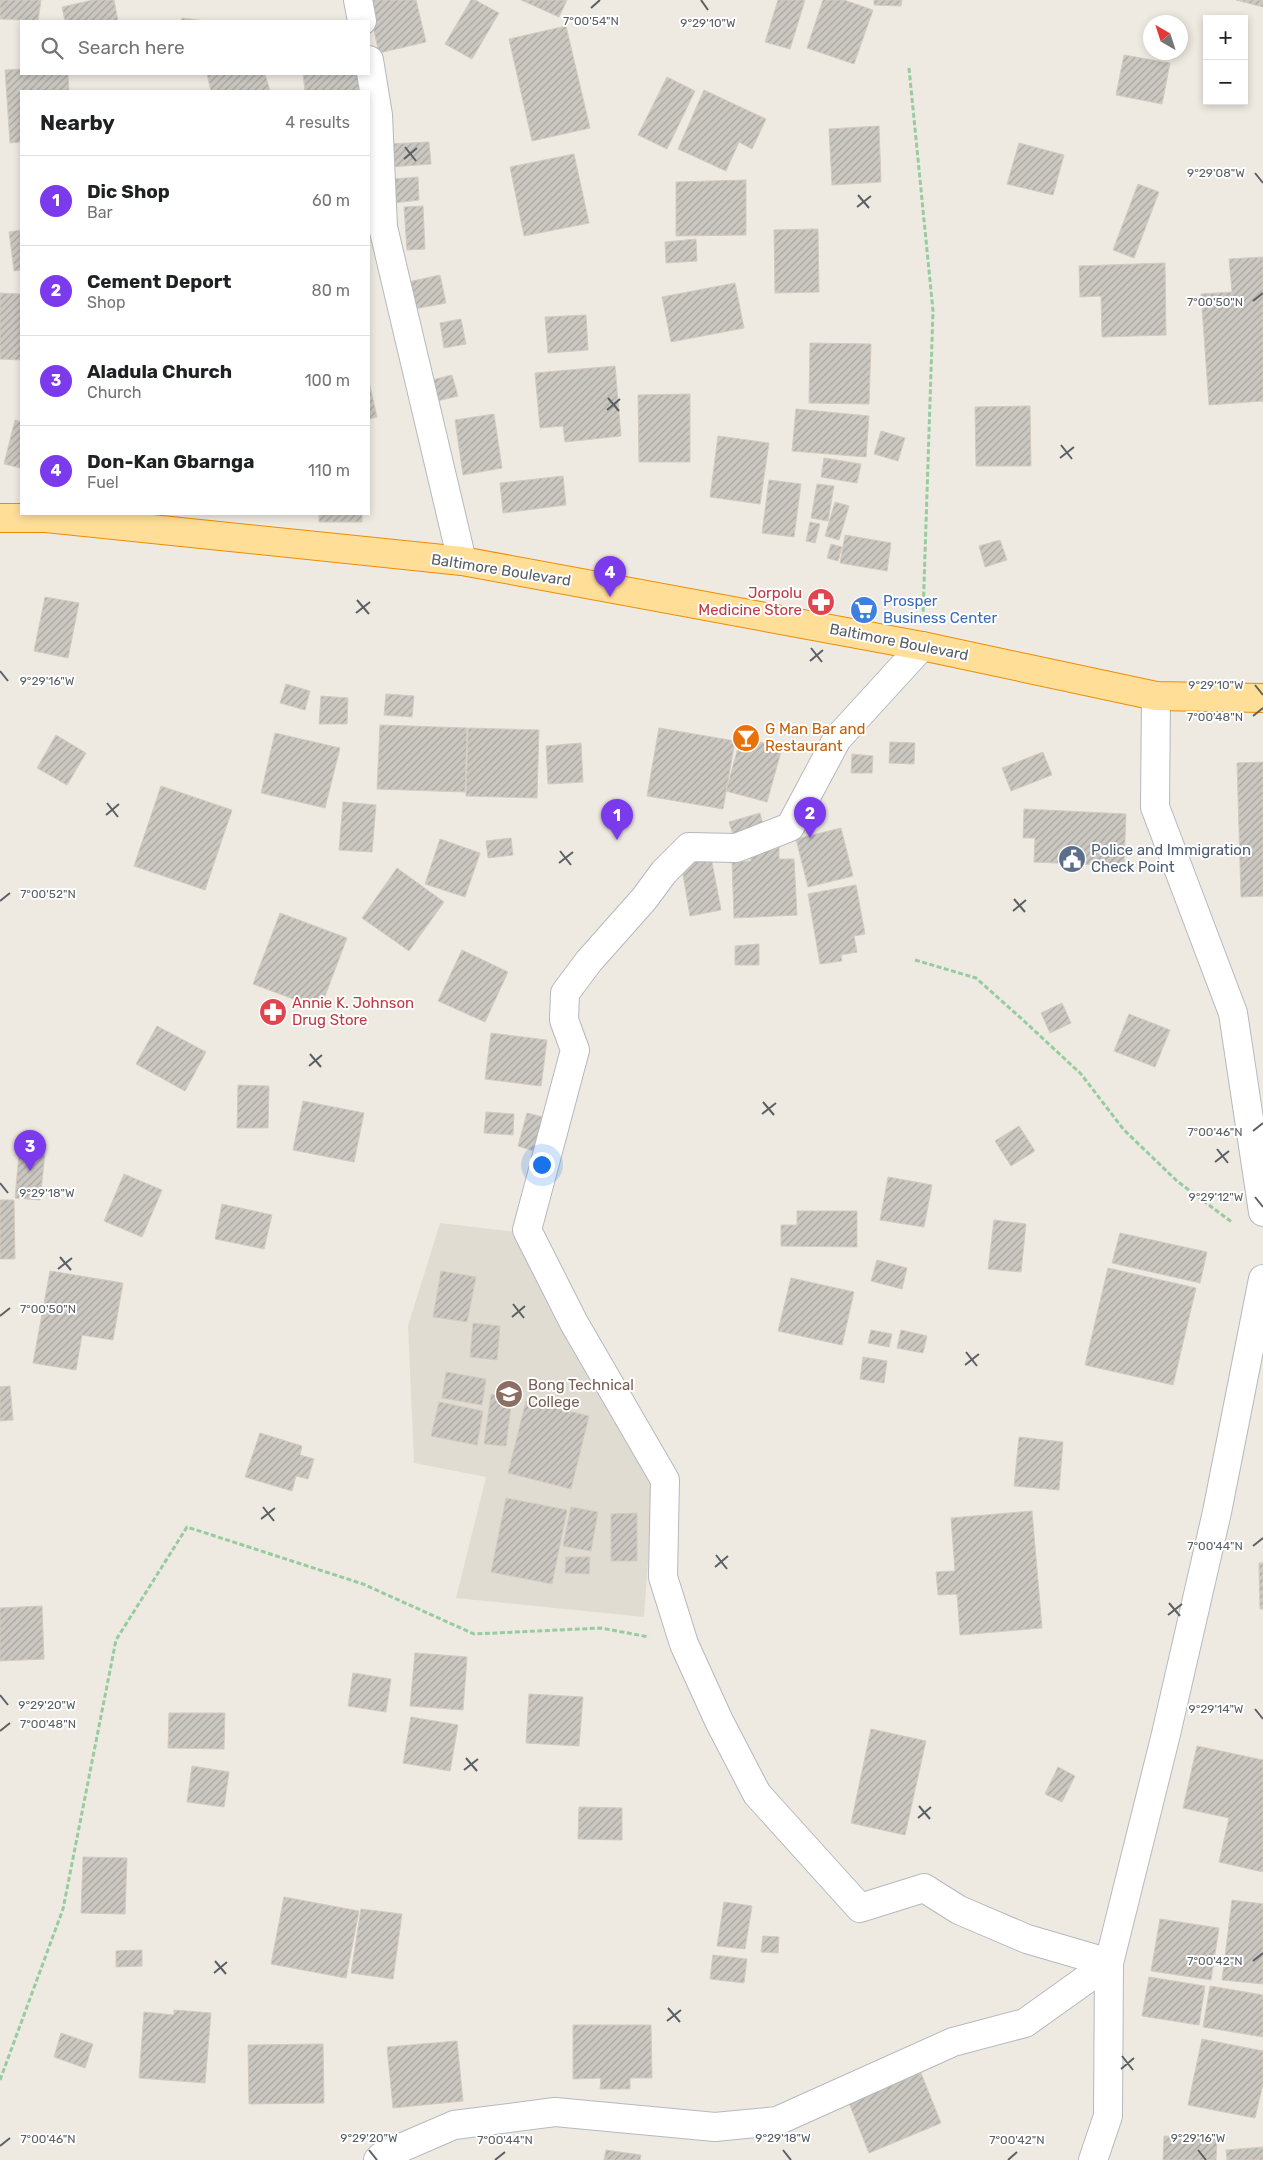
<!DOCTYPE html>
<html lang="en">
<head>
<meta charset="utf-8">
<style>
	:root { --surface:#fff; --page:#f2f2f2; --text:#202124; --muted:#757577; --line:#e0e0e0; --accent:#7c3aed }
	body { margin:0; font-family:Rubik,sans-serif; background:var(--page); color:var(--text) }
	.controls { position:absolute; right:15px; top:15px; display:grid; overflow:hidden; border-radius:0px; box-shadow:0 2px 8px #0003 }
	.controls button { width:45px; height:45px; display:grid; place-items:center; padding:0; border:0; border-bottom:1px solid var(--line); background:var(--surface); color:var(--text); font:25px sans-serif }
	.compass { position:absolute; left:1143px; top:15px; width:45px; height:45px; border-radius:50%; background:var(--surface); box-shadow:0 2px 8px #0003; rotate:321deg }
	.you { position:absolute; left:541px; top:1164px; width:18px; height:18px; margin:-12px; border:4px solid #fff; border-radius:50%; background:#1a73e8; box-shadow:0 0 0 8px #1a73e833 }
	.badge { display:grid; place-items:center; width:32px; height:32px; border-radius:50%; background:var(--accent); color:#fff; font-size:16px; font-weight:700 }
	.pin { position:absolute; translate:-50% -41px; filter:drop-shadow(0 1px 2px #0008) }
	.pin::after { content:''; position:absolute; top:26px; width:18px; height:15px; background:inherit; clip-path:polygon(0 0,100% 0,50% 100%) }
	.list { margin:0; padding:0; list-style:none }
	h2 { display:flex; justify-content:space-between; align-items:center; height:65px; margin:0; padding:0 20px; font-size:21px }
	h2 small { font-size:16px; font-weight:400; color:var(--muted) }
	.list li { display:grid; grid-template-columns:32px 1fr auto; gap:15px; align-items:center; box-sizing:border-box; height:90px; padding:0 20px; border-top:1px solid var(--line) }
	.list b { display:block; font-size:19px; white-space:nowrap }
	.list p { margin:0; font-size:16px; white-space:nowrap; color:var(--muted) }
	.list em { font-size:16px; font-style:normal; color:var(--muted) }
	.icon { flex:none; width:28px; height:28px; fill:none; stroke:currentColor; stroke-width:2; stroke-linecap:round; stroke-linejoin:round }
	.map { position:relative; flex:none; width:1263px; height:2160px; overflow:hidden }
	.search { position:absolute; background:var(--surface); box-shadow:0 2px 8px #0003; left:20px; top:20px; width:350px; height:55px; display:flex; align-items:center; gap:12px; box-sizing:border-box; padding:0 18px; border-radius:0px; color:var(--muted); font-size:19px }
	.panel { position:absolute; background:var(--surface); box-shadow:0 2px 8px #0003; left:20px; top:90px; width:350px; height:425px; border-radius:0px }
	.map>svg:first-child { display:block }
	.education { fill:#e1dcd2 }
	.building { fill:url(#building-hatch); stroke:#d4cbbf }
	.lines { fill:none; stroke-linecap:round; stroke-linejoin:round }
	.minor-casing { stroke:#b5b9bd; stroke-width:30 }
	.trunk-casing { stroke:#f08b00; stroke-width:30 }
	.path { stroke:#96cc9f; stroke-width:3; stroke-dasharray:5 2.5; stroke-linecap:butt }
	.minor { stroke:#fff; stroke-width:28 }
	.trunk { stroke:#ffde97; stroke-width:28 }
	.ticks { fill:none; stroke:#5a6064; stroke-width:2 }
	.labels { text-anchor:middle; stroke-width:4; stroke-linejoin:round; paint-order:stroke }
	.street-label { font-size:15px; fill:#5a6064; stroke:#fff }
	.health-label { font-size:15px; fill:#be3a42; stroke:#fff; text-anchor:end }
	.shop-label { font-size:15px; fill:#366cbe; stroke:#fff; text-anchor:start }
	.food-label { font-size:15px; fill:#c56008; stroke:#fff; text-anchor:start }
	.service-label { font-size:15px; fill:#4e5e75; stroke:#fff; text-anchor:start }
	.education-label { font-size:15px; fill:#785e54; stroke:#fff; text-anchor:start }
	.ticks-label { font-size:12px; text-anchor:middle; fill:#5a6064; stroke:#fff; stroke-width:4; stroke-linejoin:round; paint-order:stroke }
</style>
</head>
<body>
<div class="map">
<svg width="1263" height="2160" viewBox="0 0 1263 2160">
	<defs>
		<pattern id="building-hatch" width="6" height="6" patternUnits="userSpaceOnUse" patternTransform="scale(1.25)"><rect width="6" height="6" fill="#cbc7c1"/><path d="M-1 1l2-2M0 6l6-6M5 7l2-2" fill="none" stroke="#a8a5a0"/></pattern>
	</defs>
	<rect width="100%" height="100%" fill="#eeeae2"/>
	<path class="education" d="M440 1223 516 1232 654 1478 644 1617 456 1598 486 1477 414 1463 408 1326Z"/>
	<path class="building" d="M0 0H41L38 21 0 19Z
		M93 0H114L118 21H65L62 7Z
		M367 0H416L426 42 379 53Z
		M471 0H475L499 13 472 59 445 44Z
		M521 0H567L559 17Z
		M778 0H805L790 49 765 42Z
		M823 0H844L873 10 854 64 807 48Z
		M874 0H902L901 6 874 5Z
		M1236 0H1263V7Z
		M182 18 206 21H181Z
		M566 26 590 128 532 141 509 39Z
		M1124 55 1170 63 1162 104 1116 95Z
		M21 69V74H68L69 91H21V142L10 143 5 70Z
		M207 74H265L270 91H211Z
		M303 74H364L366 91H305Z
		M667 77 695 91 667 149 638 135Z
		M704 90 766 119 752 149 739 142 726 171 678 149Z
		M879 126 881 182 832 185 829 129Z
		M429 142 431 164 390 167 389 144Z
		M1019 143 1064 155 1053 195 1007 184Z
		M574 154 589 223 524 236 510 167Z
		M418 177 419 200 394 203 393 179Z
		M746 180V235L676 236V182Z
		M1138 184 1159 192 1134 258 1113 250Z
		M423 206 425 249 407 250 404 207Z
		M818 229 819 292 775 293 774 230Z
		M21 230V270L14 271 9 232Z
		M696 239 697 261 666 263 665 242Z
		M1263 257V401L1209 405 1201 294 1232 292 1229 259Z
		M1165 263 1166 335 1102 337 1101 296 1080 297 1079 266Z
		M440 275 446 303 414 309 408 282Z
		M735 283 744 328 671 342 662 297Z
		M0 293 21 294V360L0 359Z
		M586 315 588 350 548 353 545 317Z
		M461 319 466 344 444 348 440 323Z
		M810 343 871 344 869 404 809 403Z
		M615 366 621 436 565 442 563 426 540 428 535 373Z
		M452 375 458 396 437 401 432 380Z
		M369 382 377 417 369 419Z
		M690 394V462H639L638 395Z
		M1030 406 1031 466H976L975 407Z
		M796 409 869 416 866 457 792 451Z
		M494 414 502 468 463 475 455 420Z
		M15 420 21 422V468L4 464Z
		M881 431 905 438 898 461 874 454Z
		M718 436 769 443 760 504 710 497Z
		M824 458 861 464 857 483 821 477Z
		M563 476 566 505 503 513 500 483Z
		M769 480 801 484 794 537 762 533Z
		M817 484 834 486 828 521 811 518Z
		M835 502 849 506 839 540 825 536Z
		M319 514H362V522H319Z
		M810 522 820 524 815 543 806 541Z
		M845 535 891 543 887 571 840 563Z
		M1000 540 1007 560 985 567 979 546Z
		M831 544 842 547 838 561 827 558Z
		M45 597 79 603 68 658 34 651Z
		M286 684 310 691 305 710 280 703Z
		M386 694 414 696 412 717 384 715Z
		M321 696 348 698 347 724H319Z
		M380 725 467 728 465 792 377 789Z
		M468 728 539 730 537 798 466 796Z
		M659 728 735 741 723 809 647 796Z
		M275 733 340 748 325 808 261 793Z
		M56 735 86 753 67 785 37 768Z
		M741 737 782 748 767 802 726 791Z
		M890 742 915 743 914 764 889 763Z
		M581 743 583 782 548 784 546 746Z
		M1043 752 1052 775 1011 791 1002 768Z
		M852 754 873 756 872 773H851Z
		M1263 762V896L1241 897 1237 763Z
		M161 786 232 810 205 890 134 866Z
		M343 802 376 805 372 852 339 850Z
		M1024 809 1126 814 1124 866 1034 862 1035 838H1023Z
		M760 813 765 832 735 841 729 822Z
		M841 828 853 876 808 887 796 839Z
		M511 838 513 855 488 858 486 841Z
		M440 839 480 853 465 897 425 884Z
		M779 844V859H794L797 915 734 918 732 862 751 861 750 845Z
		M711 857 721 910 690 916 681 863Z
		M397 868 444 902 409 951 362 918Z
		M856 885 865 934 854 936 857 952 841 955 842 961 820 964 808 894Z
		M280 913 347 938 320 1009 253 984Z
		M759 944V965H735V946Z
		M462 950 508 972 485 1022 438 1001Z
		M1062 1003 1071 1023 1050 1033 1041 1013Z
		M1129 1014 1170 1030 1155 1067 1114 1051Z
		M157 1026 206 1052 185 1091 136 1064Z
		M491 1033 547 1040 541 1086 485 1079Z
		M238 1085 269 1086 268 1128H237Z
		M303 1101 364 1113 354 1162 293 1150Z
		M486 1112 514 1114 513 1135 484 1133Z
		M527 1113 547 1118 537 1152 518 1146Z
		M1019 1126 1035 1151 1011 1166 995 1141Z
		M20 1142 46 1144 40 1200 15 1198Z
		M124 1174 162 1190 142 1237 104 1221Z
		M888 1177 932 1185 924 1227 880 1220Z
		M0 1200H14L15 1259H0Z
		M222 1204 272 1215 264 1249 215 1239Z
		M797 1211H857V1247L781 1246V1225H797Z
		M994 1220 1026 1224 1021 1272 988 1269Z
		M1120 1233 1207 1252 1200 1283 1112 1263Z
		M877 1260 907 1268 902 1289 871 1281Z
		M1108 1268 1196 1288 1173 1385 1085 1365Z
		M50 1271 123 1283 113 1340 82 1335 76 1370 33 1363Z
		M441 1271 476 1277 467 1322 433 1317Z
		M791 1278 854 1292 842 1345 778 1331Z
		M473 1323 500 1326 497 1360 470 1357Z
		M871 1330 892 1334 889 1347 868 1343Z
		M901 1330 927 1336 923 1353 897 1348Z
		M863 1357 887 1361 884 1383 860 1379Z
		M446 1372 486 1379 482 1405 442 1398Z
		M10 1386 13 1420 0 1421V1387Z
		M491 1394 512 1397 506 1446 484 1444Z
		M526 1401 589 1416 571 1489 508 1473Z
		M439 1402 483 1411 477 1445 431 1436Z
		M260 1433 302 1446 300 1455 314 1459 308 1479 296 1476 292 1491 245 1477Z
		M1019 1437 1063 1442 1059 1490 1014 1486Z
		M506 1498 567 1510 552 1584 491 1572Z
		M571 1507 598 1512 591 1551 563 1546Z
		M1032 1511 1042 1628 960 1635 957 1594 938 1595 936 1572 955 1571 951 1518Z
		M637 1513V1561H611V1514Z
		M566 1557H590L589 1574 565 1573Z
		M1259 1563H1263V1609H1260Z
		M42 1606 44 1659 0 1661V1608Z
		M415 1653 467 1657 463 1710 410 1706Z
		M353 1673 391 1679 386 1712 348 1706Z
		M529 1694 583 1697 579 1746 526 1743Z
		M169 1713H225L224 1749 168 1748Z
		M411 1717 458 1725 450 1771 403 1763Z
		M871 1729 926 1741 905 1835 851 1823Z
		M1197 1746 1263 1760V1872L1219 1862 1229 1818 1183 1808Z
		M192 1766 229 1772 224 1807 187 1802Z
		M1058 1767 1075 1776 1062 1802 1045 1794Z
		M579 1807 622 1808V1840L578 1839Z
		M83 1857 127 1858 125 1914 81 1913Z
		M284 1897 359 1911 346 1978 271 1964Z
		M1232 1900 1263 1904V1984L1222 1980Z
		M724 1902 752 1906 745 1949 717 1946Z
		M361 1909 402 1914 393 1979 351 1973Z
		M1160 1919 1219 1928 1211 1980 1151 1971Z
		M763 1936 779 1937 778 1953 761 1952Z
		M142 1950V1966L116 1967V1951Z
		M713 1955 747 1959 744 1983 710 1979Z
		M1149 1977 1205 1986 1199 2025 1142 2016Z
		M1210 1986 1263 1995V2037L1203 2027Z
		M174 2010 211 2013 205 2083 139 2078 144 2012 174 2015Z
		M573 2025H651L652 2078H630V2089H600L601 2078 573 2079Z
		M61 2033 93 2044 85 2068 54 2057Z
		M1202 2039 1263 2051V2084L1255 2118 1188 2105Z
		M457 2041 463 2101 393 2108 387 2047Z
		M323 2044 324 2103 249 2104 248 2045Z
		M921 2073 941 2123 869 2153 849 2103Z
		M1164 2136 1217 2139 1216 2160H1163Z
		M1263 2147V2160H1227L1226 2150Z
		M606 2150 641 2155 640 2160H604Z"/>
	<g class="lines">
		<g class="minor-casing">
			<path id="minor" d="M358 0 362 21
				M369 60 378 115 383 227 462 561
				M922 646 837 739 790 827 736 848 689 847 664 872 644 899 589 961 565 993 564 1020 575 1050 527 1230 574 1323 665 1480 663 1577 684 1644 719 1721 757 1794 860 1908 924 1888 959 1910 1027 1939 1109 1963
				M1156 696 1155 807 1233 1013 1263 1212
				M378 2160 382 2156 454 2125 555 2112 715 2127 777 2121 953 2042 1025 2023 1109 1963
				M1093 2160 1108 2116 1109 1963 1166 1734 1217 1512 1263 1279"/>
		</g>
		<g class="trunk-casing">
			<path id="trunk" d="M0 518H46L462 561 922 646 1156 696 1263 698"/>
		</g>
		<path class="path" d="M909 68 933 311 923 615
			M915 960 976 978 1023 1020 1081 1074 1124 1130 1177 1181 1233 1223
			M0 2080 63 1909 116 1640 187 1527 363 1584 474 1634 601 1628 649 1637"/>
		<use href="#minor" class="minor"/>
		<use href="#trunk" class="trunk"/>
	</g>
	<path class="ticks" d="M701 0 708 10M591 8 600 0M405 147 416 161M404 159 417 148M1255 173 1263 183M858 195 869 208M857 207 871 196M1253 301 1263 293M608 398 619 411M607 410 620 399M1061 445 1072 459M1060 458 1074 447M357 600 369 614M356 613 370 602M811 648 822 662M810 661 823 650M0 671 8 681M1255 685 1263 695M1253 716 1263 708M107 803 118 817M106 815 119 804M560 851 571 865M559 863 573 852M1014 899 1025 912M0 901 10 893M1013 911 1026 900M310 1054 321 1067M309 1066 322 1055M763 1102 774 1115M762 1114 776 1103M1253 1131 1263 1123M1217 1149 1228 1163M1215 1162 1229 1151M0 1183 8 1193M1255 1197 1263 1207M60 1257 71 1270M58 1269 72 1258M513 1304 524 1318M0 1316 10 1308M512 1317 525 1306M966 1352 977 1366M965 1365 979 1354M263 1507 274 1521M261 1519 275 1508M1253 1546 1263 1538M716 1555 727 1569M715 1567 728 1556M1169 1603 1180 1616M1168 1615 1182 1604M0 1695 8 1705M1255 1709 1263 1719M0 1731 10 1723M466 1758 477 1771M464 1770 478 1759M919 1806 930 1819M918 1818 931 1807M215 1961 226 1974M1253 1961 1263 1953M214 1973 227 1962M668 2008 680 2022M667 2021 681 2010M1122 2056 1133 2070M1121 2069 1134 2058M0 2146 10 2138M369 2150 377 2160M783 2150 791 2160M1198 2150 1206 2160M495 2160 505 2152M1008 2160 1017 2152"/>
	<defs>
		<g id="pharmacy-disc" transform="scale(1.4375)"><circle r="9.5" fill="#e0444e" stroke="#fff"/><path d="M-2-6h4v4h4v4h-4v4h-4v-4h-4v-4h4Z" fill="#fff"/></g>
		<g id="supermarket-disc" transform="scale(1.4375)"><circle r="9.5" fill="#3f7fe0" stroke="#fff"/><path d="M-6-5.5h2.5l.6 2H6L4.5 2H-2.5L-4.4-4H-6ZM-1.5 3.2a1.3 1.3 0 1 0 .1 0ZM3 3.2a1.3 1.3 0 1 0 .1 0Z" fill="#fff"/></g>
		<g id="bar-disc" transform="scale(1.4375)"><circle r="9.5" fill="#e8710a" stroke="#fff"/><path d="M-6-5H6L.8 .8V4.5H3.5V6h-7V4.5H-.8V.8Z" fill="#fff"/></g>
		<g id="civic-disc" transform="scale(1.4375)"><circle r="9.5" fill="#5c6f8a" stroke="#fff"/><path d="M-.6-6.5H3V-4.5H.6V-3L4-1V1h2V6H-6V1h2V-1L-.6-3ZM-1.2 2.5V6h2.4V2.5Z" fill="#fff"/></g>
		<g id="university-disc" transform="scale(1.4375)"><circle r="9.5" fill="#8d6e63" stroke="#fff"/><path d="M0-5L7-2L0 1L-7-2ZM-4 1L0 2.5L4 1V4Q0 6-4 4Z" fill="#fff"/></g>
	</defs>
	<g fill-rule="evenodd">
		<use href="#pharmacy-disc" x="821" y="602"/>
		<use href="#supermarket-disc" x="864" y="610"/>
		<use href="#bar-disc" x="746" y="738"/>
		<use href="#civic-disc" x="1072" y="859"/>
		<use href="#pharmacy-disc" x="273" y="1012"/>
		<use href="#university-disc" x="509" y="1394"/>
	</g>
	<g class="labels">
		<g class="street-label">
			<text transform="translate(501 570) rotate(9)" y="5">Baltimore Boulevard</text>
			<text transform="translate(899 642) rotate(11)" y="5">Baltimore Boulevard</text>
		</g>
		<g class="health-label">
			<text x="802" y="598">Jorpolu<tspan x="802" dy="17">Medicine Store</tspan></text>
			<text x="292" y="1008" text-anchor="start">Annie K. Johnson<tspan x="292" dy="17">Drug Store</tspan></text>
		</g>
		<g class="shop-label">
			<text x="883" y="606">Prosper<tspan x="883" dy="17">Business Center</tspan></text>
		</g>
		<g class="food-label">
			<text x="765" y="734">G Man Bar and<tspan x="765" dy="17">Restaurant</tspan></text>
		</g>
		<g class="service-label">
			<text x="1091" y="855">Police and Immigration<tspan x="1091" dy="17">Check Point</tspan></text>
		</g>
		<g class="education-label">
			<text x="528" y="1390">Bong Technical<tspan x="528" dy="17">College</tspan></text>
		</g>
	</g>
	<g class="ticks-label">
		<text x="591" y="25">7°00'54"N</text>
		<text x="708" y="27">9°29'10"W</text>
		<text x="1216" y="177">9°29'08"W</text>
		<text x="1215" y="306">7°00'50"N</text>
		<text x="47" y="685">9°29'16"W</text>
		<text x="1216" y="689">9°29'10"W</text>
		<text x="1215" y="721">7°00'48"N</text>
		<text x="48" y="898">7°00'52"N</text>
		<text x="1215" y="1136">7°00'46"N</text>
		<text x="47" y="1197">9°29'18"W</text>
		<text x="1216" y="1201">9°29'12"W</text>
		<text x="48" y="1313">7°00'50"N</text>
		<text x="1215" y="1550">7°00'44"N</text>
		<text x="47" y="1709">9°29'20"W</text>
		<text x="1216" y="1713">9°29'14"W</text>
		<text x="48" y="1728">7°00'48"N</text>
		<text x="1215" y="1965">7°00'42"N</text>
		<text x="369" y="2142">9°29'20"W</text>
		<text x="783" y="2142">9°29'18"W</text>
		<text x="1198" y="2142">9°29'16"W</text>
		<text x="48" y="2143">7°00'46"N</text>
		<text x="505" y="2144">7°00'44"N</text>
		<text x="1017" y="2144">7°00'42"N</text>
	</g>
</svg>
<div class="controls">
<button>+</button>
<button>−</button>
</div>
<svg class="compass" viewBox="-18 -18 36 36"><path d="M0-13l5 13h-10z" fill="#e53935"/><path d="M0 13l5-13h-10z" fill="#757577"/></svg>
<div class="you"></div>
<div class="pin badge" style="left:617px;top:840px">1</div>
<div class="pin badge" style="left:810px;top:838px">2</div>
<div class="pin badge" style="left:30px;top:1171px">3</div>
<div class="pin badge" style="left:610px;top:597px">4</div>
<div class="search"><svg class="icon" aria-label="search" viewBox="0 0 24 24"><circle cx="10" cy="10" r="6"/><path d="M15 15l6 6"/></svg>Search here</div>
<section class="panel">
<h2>Nearby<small>4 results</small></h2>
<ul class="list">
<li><span class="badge">1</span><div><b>Dic Shop</b><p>Bar</p></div><em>60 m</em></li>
<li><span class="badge">2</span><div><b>Cement Deport</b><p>Shop</p></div><em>80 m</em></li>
<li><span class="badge">3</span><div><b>Aladula Church</b><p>Church</p></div><em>100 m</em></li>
<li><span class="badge">4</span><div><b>Don-Kan Gbarnga</b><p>Fuel</p></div><em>110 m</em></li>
</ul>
</section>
</div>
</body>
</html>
